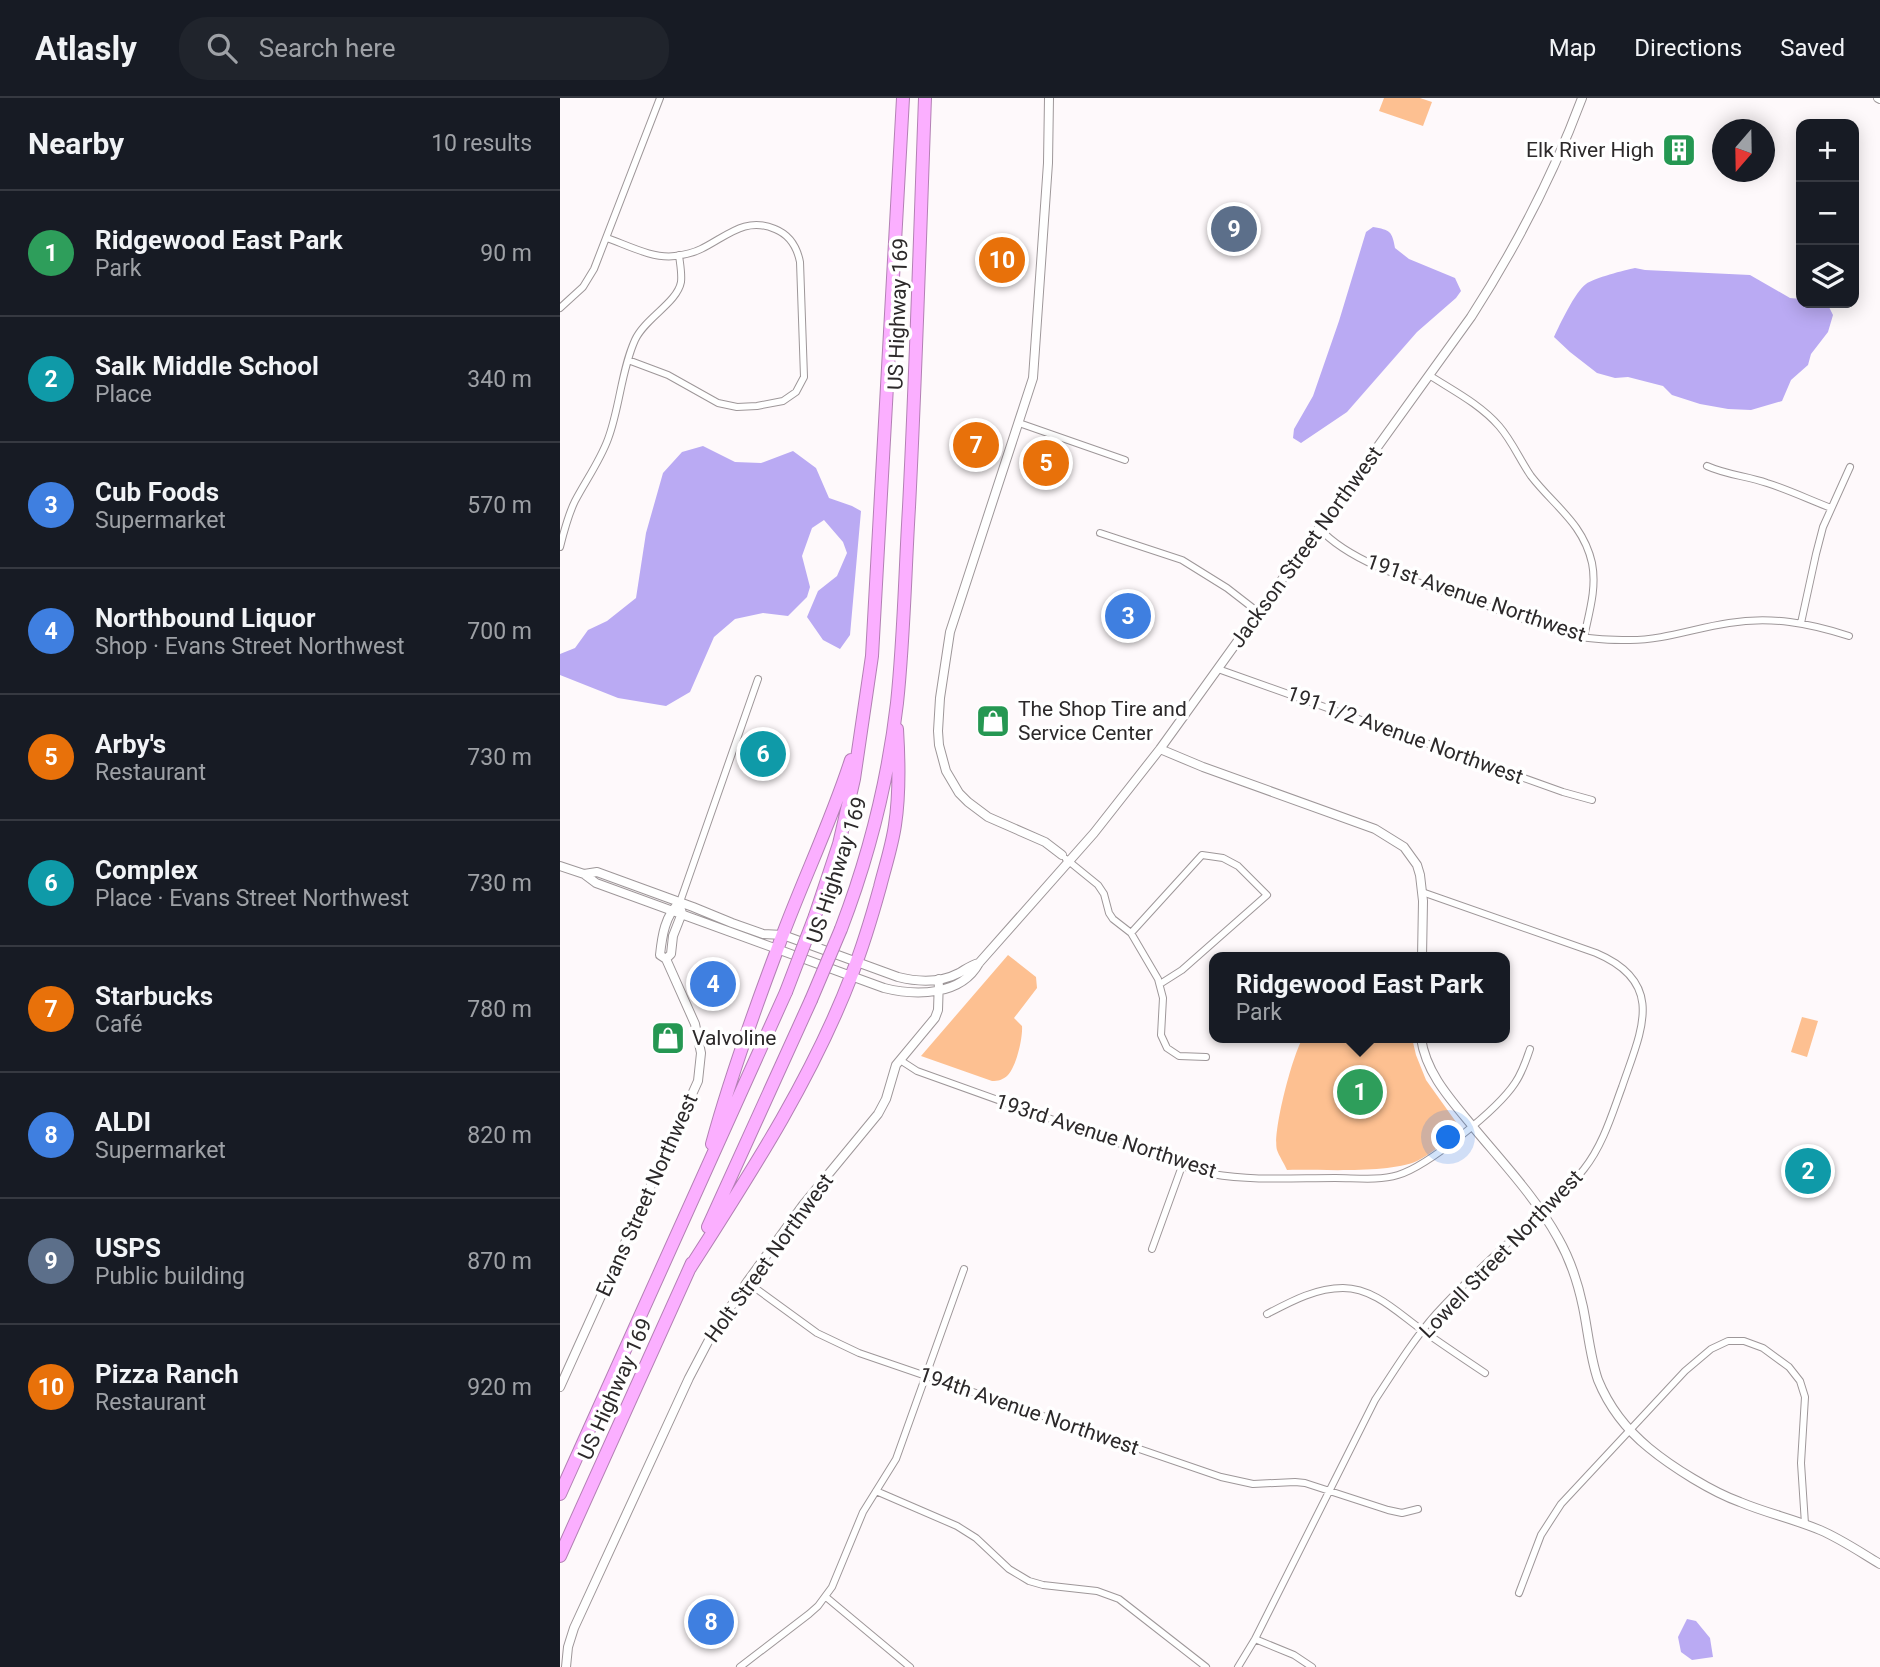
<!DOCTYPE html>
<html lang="en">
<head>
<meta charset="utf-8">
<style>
	:root { --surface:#171b24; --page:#20242c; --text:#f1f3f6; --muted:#9ea1a6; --line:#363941; --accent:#1a73e8 }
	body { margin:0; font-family:Roboto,sans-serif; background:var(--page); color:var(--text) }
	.controls { position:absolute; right:21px; top:21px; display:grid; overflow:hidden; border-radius:14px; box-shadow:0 4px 18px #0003 }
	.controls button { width:63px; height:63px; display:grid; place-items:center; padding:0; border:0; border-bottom:2px solid var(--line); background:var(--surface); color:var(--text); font:35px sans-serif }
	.compass { position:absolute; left:1152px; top:21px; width:63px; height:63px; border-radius:50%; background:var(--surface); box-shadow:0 4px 18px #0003; rotate:200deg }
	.you { position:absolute; left:889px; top:1040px; width:24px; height:24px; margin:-18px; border:5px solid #fff; border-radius:50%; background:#1a73e8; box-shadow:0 0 0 10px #1a73e833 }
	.badge { display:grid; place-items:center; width:46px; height:46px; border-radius:50%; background:var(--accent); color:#fff; font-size:23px; font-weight:700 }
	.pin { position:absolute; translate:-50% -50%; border:4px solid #fff; box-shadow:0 2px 7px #0006 }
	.popup { position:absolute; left:649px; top:854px; width:301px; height:91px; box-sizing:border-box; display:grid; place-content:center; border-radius:14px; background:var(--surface); filter:drop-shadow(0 2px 5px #0005); font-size:23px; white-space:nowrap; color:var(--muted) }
	.popup b { font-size:26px; color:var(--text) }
	.popup::after { content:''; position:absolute; left:50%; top:100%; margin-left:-14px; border:14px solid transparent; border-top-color:var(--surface) }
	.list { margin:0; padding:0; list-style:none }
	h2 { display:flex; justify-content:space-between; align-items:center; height:91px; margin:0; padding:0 28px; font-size:30px }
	h2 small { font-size:23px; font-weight:400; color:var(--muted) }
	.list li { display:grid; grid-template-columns:46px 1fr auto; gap:21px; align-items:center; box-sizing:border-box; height:126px; padding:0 28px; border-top:2px solid var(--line) }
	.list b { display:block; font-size:26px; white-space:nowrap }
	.list p { margin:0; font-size:23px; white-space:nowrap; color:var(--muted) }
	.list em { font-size:23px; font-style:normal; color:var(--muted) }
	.icon { flex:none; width:38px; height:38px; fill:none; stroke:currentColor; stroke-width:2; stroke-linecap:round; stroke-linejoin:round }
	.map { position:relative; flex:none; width:1320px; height:1569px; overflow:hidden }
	header { display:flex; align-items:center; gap:42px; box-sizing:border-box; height:98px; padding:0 35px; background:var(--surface); border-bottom:2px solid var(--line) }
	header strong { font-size:33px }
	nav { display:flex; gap:38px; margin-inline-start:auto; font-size:24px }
	.search { width:490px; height:63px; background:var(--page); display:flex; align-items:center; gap:18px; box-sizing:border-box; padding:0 24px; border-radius:28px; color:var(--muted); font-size:26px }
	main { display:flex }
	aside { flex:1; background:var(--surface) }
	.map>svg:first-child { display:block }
	.green { fill:#fdc091 }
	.water { fill:#baaaf3 }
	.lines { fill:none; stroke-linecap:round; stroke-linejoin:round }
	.minor-casing { stroke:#9e9799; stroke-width:8 }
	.tertiary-casing { stroke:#9e9799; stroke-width:10 }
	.motorway-casing { stroke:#b380b4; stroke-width:14 }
	.minor { stroke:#fff; stroke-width:6 }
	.tertiary { stroke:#fff; stroke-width:8 }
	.motorway { stroke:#fbafff; stroke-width:12 }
	.motorway-bridge-casing { stroke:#b380b4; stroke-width:14; stroke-linecap:butt }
	.motorway-bridge { stroke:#fbafff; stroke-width:12 }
	.labels { text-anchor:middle; stroke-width:7; stroke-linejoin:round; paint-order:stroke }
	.poi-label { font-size:21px; fill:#2c292a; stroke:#fff; text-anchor:start }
	.street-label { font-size:21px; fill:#2c292a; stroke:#fff }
</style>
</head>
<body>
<header>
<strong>Atlasly</strong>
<div class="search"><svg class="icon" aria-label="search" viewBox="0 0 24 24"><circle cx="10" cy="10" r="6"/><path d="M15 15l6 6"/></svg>Search here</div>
<nav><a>Map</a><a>Directions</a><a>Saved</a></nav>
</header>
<main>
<aside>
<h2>Nearby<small>10 results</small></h2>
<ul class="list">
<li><span class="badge" style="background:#2e9e5b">1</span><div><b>Ridgewood East Park</b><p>Park</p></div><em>90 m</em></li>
<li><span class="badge" style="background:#0f9aa8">2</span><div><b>Salk Middle School</b><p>Place</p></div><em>340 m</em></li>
<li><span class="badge" style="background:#3f7fe0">3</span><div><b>Cub Foods</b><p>Supermarket</p></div><em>570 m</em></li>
<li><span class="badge" style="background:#3f7fe0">4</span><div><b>Northbound Liquor</b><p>Shop · Evans Street Northwest</p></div><em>700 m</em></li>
<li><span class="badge" style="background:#e8710a">5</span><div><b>Arby's</b><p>Restaurant</p></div><em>730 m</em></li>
<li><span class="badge" style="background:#0f9aa8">6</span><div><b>Complex</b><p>Place · Evans Street Northwest</p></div><em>730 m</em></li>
<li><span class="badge" style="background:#e8710a">7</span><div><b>Starbucks</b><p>Café</p></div><em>780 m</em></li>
<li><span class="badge" style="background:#3f7fe0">8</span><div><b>ALDI</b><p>Supermarket</p></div><em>820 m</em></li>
<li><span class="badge" style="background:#5c6f8a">9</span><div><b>USPS</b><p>Public building</p></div><em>870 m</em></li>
<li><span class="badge" style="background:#e8710a">10</span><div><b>Pizza Ranch</b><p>Restaurant</p></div><em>920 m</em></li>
</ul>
</aside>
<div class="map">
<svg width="1320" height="1569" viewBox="0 0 1320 1569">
	<rect width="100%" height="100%" fill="#fef9fb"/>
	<path class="green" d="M824 0H860L872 4 863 28 819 13Z
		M448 857 476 879 477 890 454 920 462 928C463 940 456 969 448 977 443 982 438 983 432 983L361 958Z
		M1242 919 1258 923 1247 959 1231 954Z
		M743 940H852L856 957 866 982 901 1031C887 1042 873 1055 857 1063 828 1076 760 1071 727 1072 724 1065 719 1058 717 1052 712 1035 733 955 743 940Z"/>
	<path class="water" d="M813 129C830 132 832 133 835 150L849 161 895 180 901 193 896 200 857 234 787 314 741 345 733 340 734 331 753 298 779 223 806 134Z
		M1075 170 1085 172 1190 177 1230 200 1241 201V205H1259L1268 207 1273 217 1268 234 1251 256 1248 267 1231 282 1222 303 1191 312 1168 311 1140 306 1112 297 1103 288 1068 279 1055 280 1037 275 1010 254 994 239C1000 226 1015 194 1026 186 1034 180 1065 172 1075 170Z
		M143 348 175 364 201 365 233 353 256 370 269 400 292 408 301 413 290 537 280 551 263 542 247 519 258 493 277 478 287 455 283 444 264 422 252 430 242 458 250 489 247 499 228 518 203 515 175 521 154 539 130 594 106 608 58 600 0 577V556L15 550 28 532 47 523 76 500 86 435 103 375 122 354Z
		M1127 1521 1136 1523 1150 1540 1153 1559 1132 1562 1121 1554 1118 1539Z"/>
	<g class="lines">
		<g class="minor-casing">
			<path id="minor" d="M47 140C67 147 93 161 115 158 123 157 133 155 141 151 166 139 185 118 215 131 230 137 237 149 240 164L244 279 236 294 223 303 197 308 177 309 158 305 108 277 68 262
				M0 210 23 189 34 171 100 0
				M869 277C892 292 920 306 939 328 952 343 960 362 971 378 994 408 1023 425 1032 465 1037 490 1029 515 1024 539
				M459 325 565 362
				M1147 368C1167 377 1187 378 1207 385 1229 392 1250 402 1271 410
				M759 430C793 468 868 487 916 504 951 516 986 531 1022 539 1038 542 1054 542 1070 542 1104 542 1135 530 1169 525 1211 518 1249 525 1289 538
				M540 435 622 462 667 490 698 514
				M0 449C4 433 8 417 15 403 26 382 40 363 48 341 60 309 61 273 75 242 85 220 117 205 121 184 122 175 120 166 119 157
				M1241 525 1256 456 1263 429 1290 369
				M658 571 1003 694 1032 702
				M506 761 538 787 544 796 549 815 553 821 571 835 598 881 603 900 601 937 607 950 619 958 646 959
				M120 804 198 581
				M571 835 642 757 663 760 678 768 707 797 622 872 600 886
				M340 962 357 973 611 1064C624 1068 638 1074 652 1076 692 1083 734 1080 775 1080 796 1080 818 1083 838 1077 868 1068 938 1011 955 985 962 975 966 963 970 951
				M592 1151 622 1068
				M187 1184 257 1235 299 1255 661 1379 693 1386 735 1384 745 1385 828 1412 842 1415 858 1411
				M707 1216C730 1204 755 1190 783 1190 814 1190 838 1215 862 1232 883 1247 904 1261 925 1275
				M316 1393 397 1428 416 1440 449 1471 469 1483 483 1487 537 1493 559 1501 646 1569
				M959 1495 981 1437 1001 1406 1125 1273 1151 1251 1168 1243H1184L1203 1250 1229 1269 1240 1283 1245 1299 1241 1365 1245 1426
				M266 1499 350 1569
				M695 1541 734 1557 752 1569
				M180 1569 249 1516 258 1508 272 1489 303 1414 336 1361 404 1171
				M678 1569 695 1541 815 1302C834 1273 853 1242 876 1216 906 1183 939 1153 972 1123 990 1106 1009 1090 1024 1071 1043 1047 1052 1016 1062 989 1081 933 1107 885 1036 855L862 794"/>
		</g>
		<g class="tertiary-casing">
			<path id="tertiary" d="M489 0 488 65 473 280 390 534 380 600 378 633 379 647 386 673 399 695 408 704 428 719 485 744 502 757
				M1318 0 1320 1
				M600 651 643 669 815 731 844 749 857 767 860 777 863 803 862 859
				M0 768 24 776 36 785 324 890C356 898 401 898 419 865L534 735 600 651 911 219C956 149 993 78 1022 0
				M24 776 37 774 133 809 172 825 203 836 223 837 338 879C358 884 380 885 399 875 406 871 411 867 419 865
				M106 861 111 856 113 838 122 815 121 812
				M861 940C866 976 892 1003 914 1030 943 1065 976 1100 998 1140 1010 1161 1018 1185 1023 1209 1028 1233 1030 1259 1038 1282 1049 1309 1067 1332 1089 1350 1112 1369 1152 1394 1180 1404 1206 1415 1234 1421 1260 1432 1281 1441 1300 1454 1320 1466
				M0 1289 138 983 141 955 135 926 106 861 100 857C102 838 105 817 120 804
				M6 1569 8 1549 14 1530 129 1280 150 1240 187 1184 243 1107 318 1016 326 1001 336 967 375 920 378 912 379 881"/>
		</g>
		<g class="motorway-casing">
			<path id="motorway" d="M255 818 279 746 294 681 312 558 343 0
				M281 831C309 758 328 682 337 605 344 540 345 474 349 409 356 272 360 136 365 0
				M152 1046C170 980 193 916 217 852 240 788 270 727 291 662
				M148 1129 251 902
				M130 1170C190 1076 252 981 292 876 303 848 312 818 320 789 325 769 332 748 335 727 340 695 339 663 337 631
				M0 1396 226 894
				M0 1458 132 1165"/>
		</g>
		<use href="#minor" class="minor"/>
		<use href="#tertiary" class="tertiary"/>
		<use href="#motorway" class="motorway"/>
		<g class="motorway-bridge-casing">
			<path id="motorway-bridge" d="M226 894 255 818
				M251 902 281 831"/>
		</g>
		<use href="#motorway-bridge" class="motorway-bridge"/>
	</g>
	<defs>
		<g id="building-square" transform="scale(1.75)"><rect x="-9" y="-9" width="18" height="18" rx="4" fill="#259752" stroke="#fff"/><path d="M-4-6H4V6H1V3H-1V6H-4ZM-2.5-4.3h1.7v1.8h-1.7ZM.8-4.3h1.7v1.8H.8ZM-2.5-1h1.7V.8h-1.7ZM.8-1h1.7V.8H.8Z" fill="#fff"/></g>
		<g id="shop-square" transform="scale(1.75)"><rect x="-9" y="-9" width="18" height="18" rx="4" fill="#259752" stroke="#fff"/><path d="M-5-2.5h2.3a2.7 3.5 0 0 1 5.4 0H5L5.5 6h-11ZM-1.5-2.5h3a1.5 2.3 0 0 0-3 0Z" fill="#fff"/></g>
	</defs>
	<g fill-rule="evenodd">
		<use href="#building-square" x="1119" y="52"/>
		<use href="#shop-square" x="433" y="623"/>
		<use href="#shop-square" x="108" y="940"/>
	</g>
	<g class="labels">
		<g class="poi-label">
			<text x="1094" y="59" text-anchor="end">Elk River High</text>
			<text x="458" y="618">The Shop Tire and<tspan x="458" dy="24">Service Center</tspan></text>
			<text x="132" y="947">Valvoline</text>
		</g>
		<g class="street-label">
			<text transform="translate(338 216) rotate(-88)" y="7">US Highway 169</text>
			<text transform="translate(746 449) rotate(-54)" y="7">Jackson Street Northwest</text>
			<text transform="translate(916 500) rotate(19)" y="7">191st Avenue Northwest</text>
			<text transform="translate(845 637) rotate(20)" y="7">191 1/2 Avenue Northwest</text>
			<text transform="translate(277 772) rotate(-72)" y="7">US Highway 169</text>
			<text transform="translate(546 1038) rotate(18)" y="7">193rd Avenue Northwest</text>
			<text transform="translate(87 1097) rotate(-66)" y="7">Evans Street Northwest</text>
			<text transform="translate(941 1156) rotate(-46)" y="7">Lowell Street Northwest</text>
			<text transform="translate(209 1160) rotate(-54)" y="7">Holt Street Northwest</text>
			<text transform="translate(55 1291) rotate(-66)" y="7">US Highway 169</text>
			<text transform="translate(469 1313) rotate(19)" y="7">194th Avenue Northwest</text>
		</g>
	</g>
</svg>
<div class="controls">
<button>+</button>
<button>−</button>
<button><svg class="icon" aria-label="layers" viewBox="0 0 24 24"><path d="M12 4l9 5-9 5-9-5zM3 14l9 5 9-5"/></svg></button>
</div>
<svg class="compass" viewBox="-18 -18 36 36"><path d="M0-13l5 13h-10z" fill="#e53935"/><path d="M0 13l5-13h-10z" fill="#9ea1a6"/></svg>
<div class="you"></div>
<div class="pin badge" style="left:800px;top:994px;background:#2e9e5b">1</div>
<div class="popup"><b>Ridgewood East Park</b>Park</div>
<div class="pin badge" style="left:1248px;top:1073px;background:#0f9aa8">2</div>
<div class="pin badge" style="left:568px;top:518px;background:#3f7fe0">3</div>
<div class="pin badge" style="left:153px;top:886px;background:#3f7fe0">4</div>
<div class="pin badge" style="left:486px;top:365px;background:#e8710a">5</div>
<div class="pin badge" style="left:203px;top:656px;background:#0f9aa8">6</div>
<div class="pin badge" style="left:416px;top:347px;background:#e8710a">7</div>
<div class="pin badge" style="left:151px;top:1524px;background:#3f7fe0">8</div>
<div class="pin badge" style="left:674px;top:131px;background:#5c6f8a">9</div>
<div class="pin badge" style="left:442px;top:162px;background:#e8710a">10</div>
</div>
</main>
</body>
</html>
